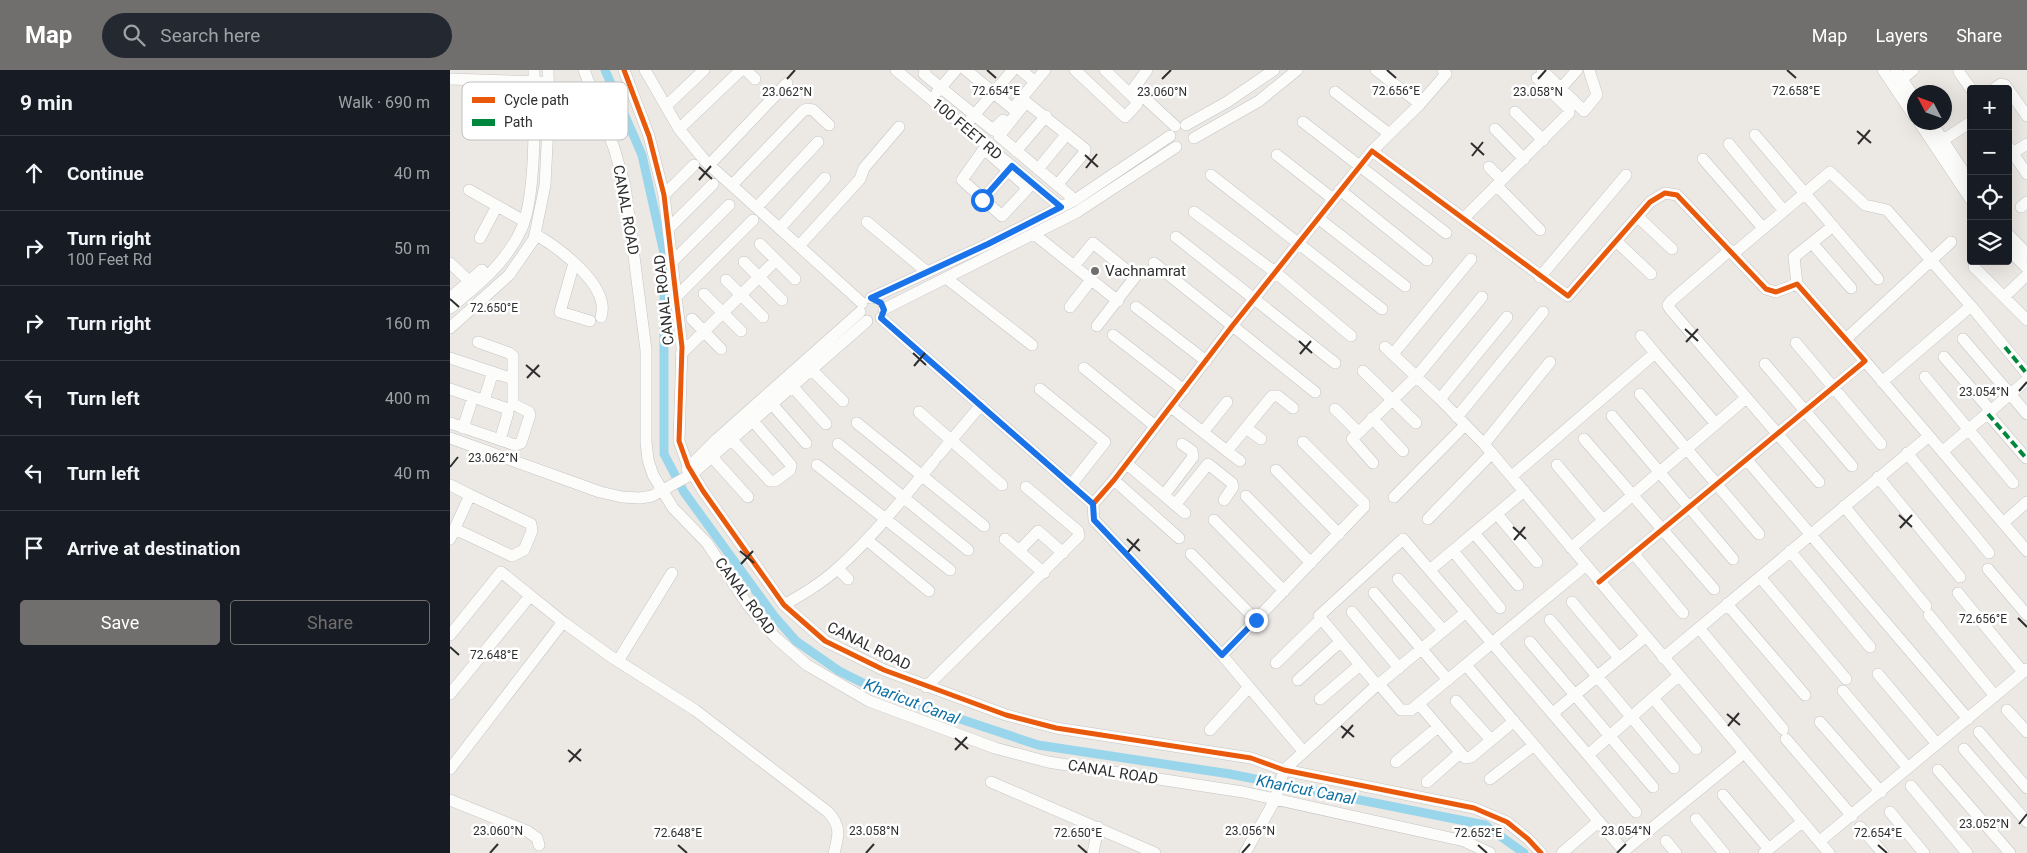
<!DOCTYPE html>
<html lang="en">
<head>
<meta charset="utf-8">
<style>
	:root { --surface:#171b24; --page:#242831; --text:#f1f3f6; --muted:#9ea1a6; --line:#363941; --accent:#706f6e }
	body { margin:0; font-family:Roboto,sans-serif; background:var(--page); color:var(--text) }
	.controls { position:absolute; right:15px; top:15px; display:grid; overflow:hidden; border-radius:5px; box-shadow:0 5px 20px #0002 }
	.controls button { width:45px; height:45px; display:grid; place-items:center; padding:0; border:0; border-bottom:1px solid var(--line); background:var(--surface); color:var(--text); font:25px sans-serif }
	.compass { position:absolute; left:1457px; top:15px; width:45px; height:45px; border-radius:50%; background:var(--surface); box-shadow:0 5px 20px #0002; rotate:311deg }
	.stop { position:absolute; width:15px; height:15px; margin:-11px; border:4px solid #1a73e8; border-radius:50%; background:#fff }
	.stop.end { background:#1a73e8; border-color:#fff; box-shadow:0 1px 5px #0008 }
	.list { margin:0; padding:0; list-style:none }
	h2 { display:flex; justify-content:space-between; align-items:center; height:65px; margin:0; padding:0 20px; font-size:21px }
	h2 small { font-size:16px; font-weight:400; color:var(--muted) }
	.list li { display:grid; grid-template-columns:32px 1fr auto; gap:15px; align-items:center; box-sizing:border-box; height:75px; padding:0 20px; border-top:1px solid var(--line) }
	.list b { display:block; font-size:19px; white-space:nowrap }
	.list p { margin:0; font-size:16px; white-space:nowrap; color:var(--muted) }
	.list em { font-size:16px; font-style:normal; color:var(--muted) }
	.actions { display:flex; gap:10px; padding:15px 20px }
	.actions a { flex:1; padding:11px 0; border:1px solid var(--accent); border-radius:5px; text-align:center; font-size:18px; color:var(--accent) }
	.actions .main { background:var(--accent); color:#fff }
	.icon { flex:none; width:28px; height:28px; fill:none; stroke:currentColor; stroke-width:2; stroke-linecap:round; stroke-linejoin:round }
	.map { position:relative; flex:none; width:1577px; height:783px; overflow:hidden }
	header { display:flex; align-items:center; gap:30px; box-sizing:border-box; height:70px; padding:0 25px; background:var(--accent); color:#fff }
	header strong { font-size:24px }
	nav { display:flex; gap:28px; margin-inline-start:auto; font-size:18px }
	.search { width:350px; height:45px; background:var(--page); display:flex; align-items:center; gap:12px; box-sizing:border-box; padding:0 18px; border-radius:28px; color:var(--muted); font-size:19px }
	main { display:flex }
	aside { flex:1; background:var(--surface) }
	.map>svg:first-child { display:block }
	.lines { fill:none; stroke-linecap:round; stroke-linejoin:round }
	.canal { stroke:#99d6ec; stroke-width:9 }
	.minor-casing { stroke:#c5c4c5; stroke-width:12 }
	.minor { stroke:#fcfcfb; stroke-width:11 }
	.quiet { stroke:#00873e; stroke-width:4; stroke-dasharray:8 4; stroke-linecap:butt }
	.cycleway-casing { stroke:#fff; stroke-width:8 }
	.cycleway { stroke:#e8590c; stroke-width:5 }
	.route { stroke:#1a73e8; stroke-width:6 }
	.ticks { fill:none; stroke:#2e2e2e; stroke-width:2 }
	.poi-dot { fill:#706f6e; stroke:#fff; stroke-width:2 }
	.labels { text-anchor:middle; stroke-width:5; stroke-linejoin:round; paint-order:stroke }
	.street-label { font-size:15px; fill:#2e2e2e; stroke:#fff }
	.poi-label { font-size:15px; fill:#2e2e2e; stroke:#fff; text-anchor:start }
	.water-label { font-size:16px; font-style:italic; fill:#0d6fa3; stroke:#fff }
	.key { fill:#fff; stroke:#c0c0c0; stroke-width:1 }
	.key-label { font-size:14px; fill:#2e2e2e }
	.ticks-label { font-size:12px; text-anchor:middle; fill:#2e2e2e; stroke:#fff; stroke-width:5; stroke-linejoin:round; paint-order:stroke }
</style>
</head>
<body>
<header>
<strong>Map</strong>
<div class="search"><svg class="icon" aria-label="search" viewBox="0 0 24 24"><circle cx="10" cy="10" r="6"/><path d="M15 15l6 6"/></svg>Search here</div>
<nav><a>Map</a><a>Layers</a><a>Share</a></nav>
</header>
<main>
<aside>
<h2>9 min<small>Walk · 690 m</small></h2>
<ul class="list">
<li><svg class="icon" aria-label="ahead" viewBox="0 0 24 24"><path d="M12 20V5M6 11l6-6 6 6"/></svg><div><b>Continue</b></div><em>40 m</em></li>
<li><svg class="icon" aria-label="right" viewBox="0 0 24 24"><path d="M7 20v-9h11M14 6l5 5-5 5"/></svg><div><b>Turn right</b><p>100 Feet Rd</p></div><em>50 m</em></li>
<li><svg class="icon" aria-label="right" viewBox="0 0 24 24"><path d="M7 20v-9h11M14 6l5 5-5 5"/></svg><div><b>Turn right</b></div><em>160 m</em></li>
<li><svg class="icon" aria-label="left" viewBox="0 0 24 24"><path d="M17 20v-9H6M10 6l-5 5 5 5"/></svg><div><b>Turn left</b></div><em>400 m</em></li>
<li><svg class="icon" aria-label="left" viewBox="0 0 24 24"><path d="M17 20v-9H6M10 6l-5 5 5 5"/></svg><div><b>Turn left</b></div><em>40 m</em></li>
<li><svg class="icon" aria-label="arrive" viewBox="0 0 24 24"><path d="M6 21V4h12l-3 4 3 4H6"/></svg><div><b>Arrive at destination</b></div></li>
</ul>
<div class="actions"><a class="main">Save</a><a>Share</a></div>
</aside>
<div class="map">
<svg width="1577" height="783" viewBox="0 0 1577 783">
	<rect width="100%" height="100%" fill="#ece8e4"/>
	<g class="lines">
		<path class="canal" d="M155 0 192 85 214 183V384L234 422 324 546 346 571 389 601 435 624 588 675 780 704 1035 755 1074 783"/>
		<g class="minor-casing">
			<path id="minor" d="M134 0 164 78 175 116 196 280V372L198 390 203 405 223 438 257 473 297 534 325 567 357 595 419 631 545 678 598 692 793 722 1014 771 1040 783
				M174 0 199 66 214 125 232 277 229 371 238 396 253 421 334 535 375 571 434 600 556 645 606 658 801 688 834 700 1024 738 1057 752 1078 769 1091 783
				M195 0 229 59 256 92 412 233
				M296 0 305 9
				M446 0 611 137
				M475 0 474 4 543 60 553 50
				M516 0 562 38
				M571 0 585 12
				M625 0 675 47 687 34V31L655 0
				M697 0 684 18 725 56
				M926 0 970 34
				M1092 0 1134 41 1147 25 1139 0
				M1433 0 1464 46
				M1446 0 1464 27
				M1509 2 1521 19
				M0 9 91 12
				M1447 13 1463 0
				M1544 19 1551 14 1555 15 1577 46
				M487 22 506 0
				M885 22 938 63
				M1106 24 1127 0
				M216 36 254 0
				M565 36 595 0
				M1065 42 1093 70
				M520 50 563 0
				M853 52 996 163
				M1469 52 1521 130
				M1481 52 1521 113
				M736 55 777 32 824 0
				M229 59 291 0
				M1045 59 1074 89
				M1305 65 1428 209
				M744 68 809 31 847 0
				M1493 70 1521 52
				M1279 74 1334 141
				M1558 76 1577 104
				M534 79 578 118 552 146 512 110Z
				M566 81 596 46
				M922 81 970 34 996 4 993 0
				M827 85 883 129
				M1558 86 1577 74
				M1253 89 1313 158
				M260 94 337 13
				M1039 97 1052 110
				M588 99 617 64
				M761 105 932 239
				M283 114 353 41 357 39 363 40 379 55
				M607 115 635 82V79L576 32 549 66 625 130
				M1047 116 1090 160
				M19 120 74 151
				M890 120 977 190
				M214 125 244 95
				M532 130 562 96
				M307 137 368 72
				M1571 137 1577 132
				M744 142 825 202 901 266
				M1188 147 1222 179
				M868 148 955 216
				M1014 148 1119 43V39L1087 8
				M417 152 477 202
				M219 158 263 114
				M330 158 375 108
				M85 164C109 178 161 216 151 247
				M584 164 668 231
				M1558 164 1577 184
				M726 167 885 293
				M30 168 47 136
				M1166 171 1201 204
				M1362 173 1401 218
				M310 174 326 190 309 207 332 230
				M349 176 410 109 414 98 449 57
				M1558 179 1577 198
				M1280 180 1221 231 1218 235 1220 239 1369 412
				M1283 184 1380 102 1415 135 1437 140 1521 236 1432 312
				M326 190 345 209
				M222 192 279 135
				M0 193 19 211
				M124 193 110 242 140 251
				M704 193 865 322
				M624 196 643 173 685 207 647 256
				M1524 197 1577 250
				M1090 207 1176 105
				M496 208 582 275
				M276 210 313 247
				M1347 214 1344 187 1383 156
				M254 224 291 261
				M226 227 303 150
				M1554 227 1577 205
				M0 228 32 200
				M421 228 538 174 625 130 720 66
				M1521 236 1577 304
				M620 237 641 210
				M686 237 756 291
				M0 238C27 216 56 193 71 160 87 126 84 40 84 0
				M434 239 627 142 726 77
				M431 248 643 434 664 410 783 255 922 81 1118 226 1200 132 1215 123 1227 125 1316 219 1326 222 1347 214 1415 291 1149 512
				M242 249 271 279
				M0 258 59 205 84 169 95 115 99 35 98 0
				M663 265 734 320
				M1191 266 1205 283
				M1396 269 1501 172
				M1513 269 1577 344
				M1346 273 1431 374
				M935 277 990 329 1034 374 1379 783
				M231 284 309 207 294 192
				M943 284 1021 189
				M1494 287 1541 341
				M0 288 63 309
				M1415 291 1577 481
				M1315 294 1402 396
				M634 298 705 356
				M361 299 393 331
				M913 301 966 353
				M1475 307 1563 413
				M342 316 376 354
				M0 319 58 339V343L50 370
				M590 319 655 372 621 415
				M1190 324 1309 464
				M990 329 1057 247
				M34 330 43 302
				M322 334 356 373
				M721 337 777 381 822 326H828L843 338
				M885 339 908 362
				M469 342 552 415
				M1538 344 1576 388
				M1162 346 1283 489
				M1007 347 1093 242
				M922 348 953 381
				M0 353 65 375 71 373 80 345 79 342 63 334V286L59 283 28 272
				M407 353 534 456
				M13 358 23 327
				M796 358 811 369
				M753 362 777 332
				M0 368 150 422 172 427 190 428 202 426 242 404 417 251
				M1134 369 1264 519
				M282 370 320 411H325L340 400 341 395 303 351
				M388 374 518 480
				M1034 374 1100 292
				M777 381 790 391
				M1493 381 1577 310
				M1457 383 1539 483
				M488 386 531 335
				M262 387 298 427
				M1297 390 1518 649
				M923 393 902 369 967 306 1032 227
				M677 394 735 443
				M367 395 500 500
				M1107 395 1153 450
				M237 399 267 369 410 242
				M826 400 889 464
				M1062 406 1205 283 1266 354
				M1428 407 1510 507
				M664 410 729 468
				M0 415 20 425 0 469
				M714 425 743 387 742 381 732 374
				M796 426 861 493
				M944 427 1015 355
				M643 434 644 450 772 585 853 681
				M725 435 758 394 782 413 783 417 774 430
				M1394 436 1476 536
				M1047 444 1087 492
				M978 449 1042 383
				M764 450 834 521
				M1553 453 1577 432
				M5 459 62 486 74 480 82 461 81 454 20 425
				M1024 463 1068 515
				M555 469 594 503
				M417 470 479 521
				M1121 478 1296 328
				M569 481 588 461 613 483
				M1003 481 1050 538
				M1340 481 1420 577
				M1183 483 1233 543
				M741 484 806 550
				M388 499 398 509
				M981 499 1074 421
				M1538 499 1577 545
				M1310 507 1396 609
				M948 509 993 560
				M924 523 998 610
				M1508 523 1573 602
				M1122 532 1169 588
				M1277 534 1355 625
				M334 535C353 524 372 513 388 498 424 466 453 428 484 391
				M902 542 949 598
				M1479 545 1545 626
				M1100 550 1224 698
				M113 552 160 586 245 640 378 742C391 756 389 765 384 783
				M1249 558 1333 659
				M0 565 51 502 113 552 0 699
				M1080 572 1203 717
				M772 585 914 437V433L853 372
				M1213 588 1479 366
				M168 591 222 503
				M826 593 871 549
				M1016 595 1174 781 1294 683
				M1428 604 1487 674
				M848 610 890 572
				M929 614 1016 542
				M927 615 869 546 953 469 1138 685 1228 606
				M476 617 629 466 628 461 576 417
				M1393 621 1458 698
				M0 624 80 526
				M1203 628 1246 679
				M870 629 910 595
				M1006 631 1041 670
				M969 634 1015 688 1021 687 1064 651
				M1557 640 1577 662
				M1103 643 1195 567
				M1370 652 1431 722
				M760 660 799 617
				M1529 662 1577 718
				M1336 669 1402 746
				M1514 679 1577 752
				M1138 685 1186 742
				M946 692 988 657
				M1488 700 1560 783
				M1040 709 1084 675
				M541 712 705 783
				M977 712 1010 683
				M1461 716 1517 783
				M1273 725 1319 779
				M0 730 77 761 87 768 89 775
				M1440 742 1474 783
				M1246 749 1274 783
				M1410 757 1433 783
				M1216 771 1226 783
				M1370 771 1577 599
				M643 783 648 757
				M795 783 825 730 834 700 927 615 929 614 951 640H961L1135 496
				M1112 783 1149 751
				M1314 783 1352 752"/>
		</g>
		<use href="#minor" class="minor"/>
		<path class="quiet" d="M1555 277 1577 304
			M1538 344 1576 388"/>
		<g class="cycleway-casing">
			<path id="cycleway" d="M174 0 199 66 214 125 232 277 229 371 238 396 253 421 334 535 375 571 434 600 556 645 606 658 801 688 834 700 1024 738 1057 752 1078 769 1091 783
				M431 248 643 434 664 410 783 255 922 81 1118 226 1200 132 1215 123 1227 125 1316 219 1326 222 1347 214 1415 291 1149 512"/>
		</g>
		<use href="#cycleway" class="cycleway"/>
	</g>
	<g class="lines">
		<path class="route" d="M532 130 562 96 611 137 538 174 421 228 431 233 434 240 431 248 643 434 644 450 772 585 806 550"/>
	</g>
	<path class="ticks" d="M537 0 546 8M937 0 946 8M1337 0 1346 8M337 9 345 0M712 9 721 0M1088 9 1096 0M1407 61 1421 73M1021 73 1034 85M1408 74 1420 60M635 85 648 97M1022 86 1033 72M249 97 262 109M636 98 647 84M249 110 261 96M0 229 9 237M1235 259 1248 271M849 271 862 283M1236 272 1248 259M463 283 476 295M850 284 861 271M76 295 90 307M464 296 475 283M77 308 89 295M1569 321 1577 312M0 397 8 387M1449 445 1462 457M1063 457 1076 469M1450 458 1462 445M677 469 690 481M1064 470 1075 457M290 481 304 493M678 482 689 469M291 494 303 481M1568 548 1577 557M0 577 9 585M1277 644 1290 655M891 656 904 667M1278 656 1289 643M505 668 518 679M892 668 903 655M118 680 131 691M505 680 517 667M119 692 131 679M1569 754 1577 744M228 775 237 783M628 775 637 783M1028 775 1037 783M1428 775 1437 783M40 783 48 774M416 783 424 774M792 783 800 774M1167 783 1176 774"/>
	<circle class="poi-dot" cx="645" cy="201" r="5"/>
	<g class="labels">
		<g class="street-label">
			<text transform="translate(517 59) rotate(40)" y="5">100 FEET RD</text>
			<text transform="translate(176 140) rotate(80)" y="5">CANAL ROAD</text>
			<text transform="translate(214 230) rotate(-96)" y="5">CANAL ROAD</text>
			<text transform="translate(295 526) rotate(54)" y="5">CANAL ROAD</text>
			<text transform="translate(419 576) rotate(26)" y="5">CANAL ROAD</text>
			<text transform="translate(663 702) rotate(9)" y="5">CANAL ROAD</text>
		</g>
		<g class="poi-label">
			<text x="655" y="206">Vachnamrat</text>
		</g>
		<g class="water-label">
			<text transform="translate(462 631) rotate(21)" y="6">Kharicut Canal</text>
			<text transform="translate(856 719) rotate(11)" y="6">Kharicut Canal</text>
		</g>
	</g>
	<rect x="12" y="12" width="166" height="58" rx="8" class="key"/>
	<rect x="22" y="27" width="23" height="6" fill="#e8590c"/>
	<rect x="22" y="49" width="23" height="7" fill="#00873e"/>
	<g class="key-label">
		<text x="54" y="35">Cycle path</text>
		<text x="54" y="57">Path</text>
	</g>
	<g class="ticks-label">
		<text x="946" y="25">72.656°E</text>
		<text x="546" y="25">72.654°E</text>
		<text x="1346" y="25">72.658°E</text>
		<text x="337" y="26">23.062°N</text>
		<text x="712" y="26">23.060°N</text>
		<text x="1088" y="26">23.058°N</text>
		<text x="44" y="242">72.650°E</text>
		<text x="1534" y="326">23.054°N</text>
		<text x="43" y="392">23.062°N</text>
		<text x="1533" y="553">72.656°E</text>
		<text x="44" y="589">72.648°E</text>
		<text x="1534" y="758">23.052°N</text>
		<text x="48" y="765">23.060°N</text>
		<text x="424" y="765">23.058°N</text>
		<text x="800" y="765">23.056°N</text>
		<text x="1176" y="765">23.054°N</text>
		<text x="228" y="767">72.648°E</text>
		<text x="628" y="767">72.650°E</text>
		<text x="1028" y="767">72.652°E</text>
		<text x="1428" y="767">72.654°E</text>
	</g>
</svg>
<div class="controls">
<button>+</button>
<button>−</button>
<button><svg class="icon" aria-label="locate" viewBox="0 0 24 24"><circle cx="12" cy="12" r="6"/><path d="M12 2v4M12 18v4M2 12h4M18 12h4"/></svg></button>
<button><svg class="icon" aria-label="layers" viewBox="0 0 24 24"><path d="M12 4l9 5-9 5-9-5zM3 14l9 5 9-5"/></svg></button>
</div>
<svg class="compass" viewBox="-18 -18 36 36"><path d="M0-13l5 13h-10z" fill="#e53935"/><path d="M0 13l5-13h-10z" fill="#9ea1a6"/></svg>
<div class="stop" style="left:532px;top:130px"></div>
<div class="stop end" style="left:806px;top:550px"></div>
</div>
</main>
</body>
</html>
